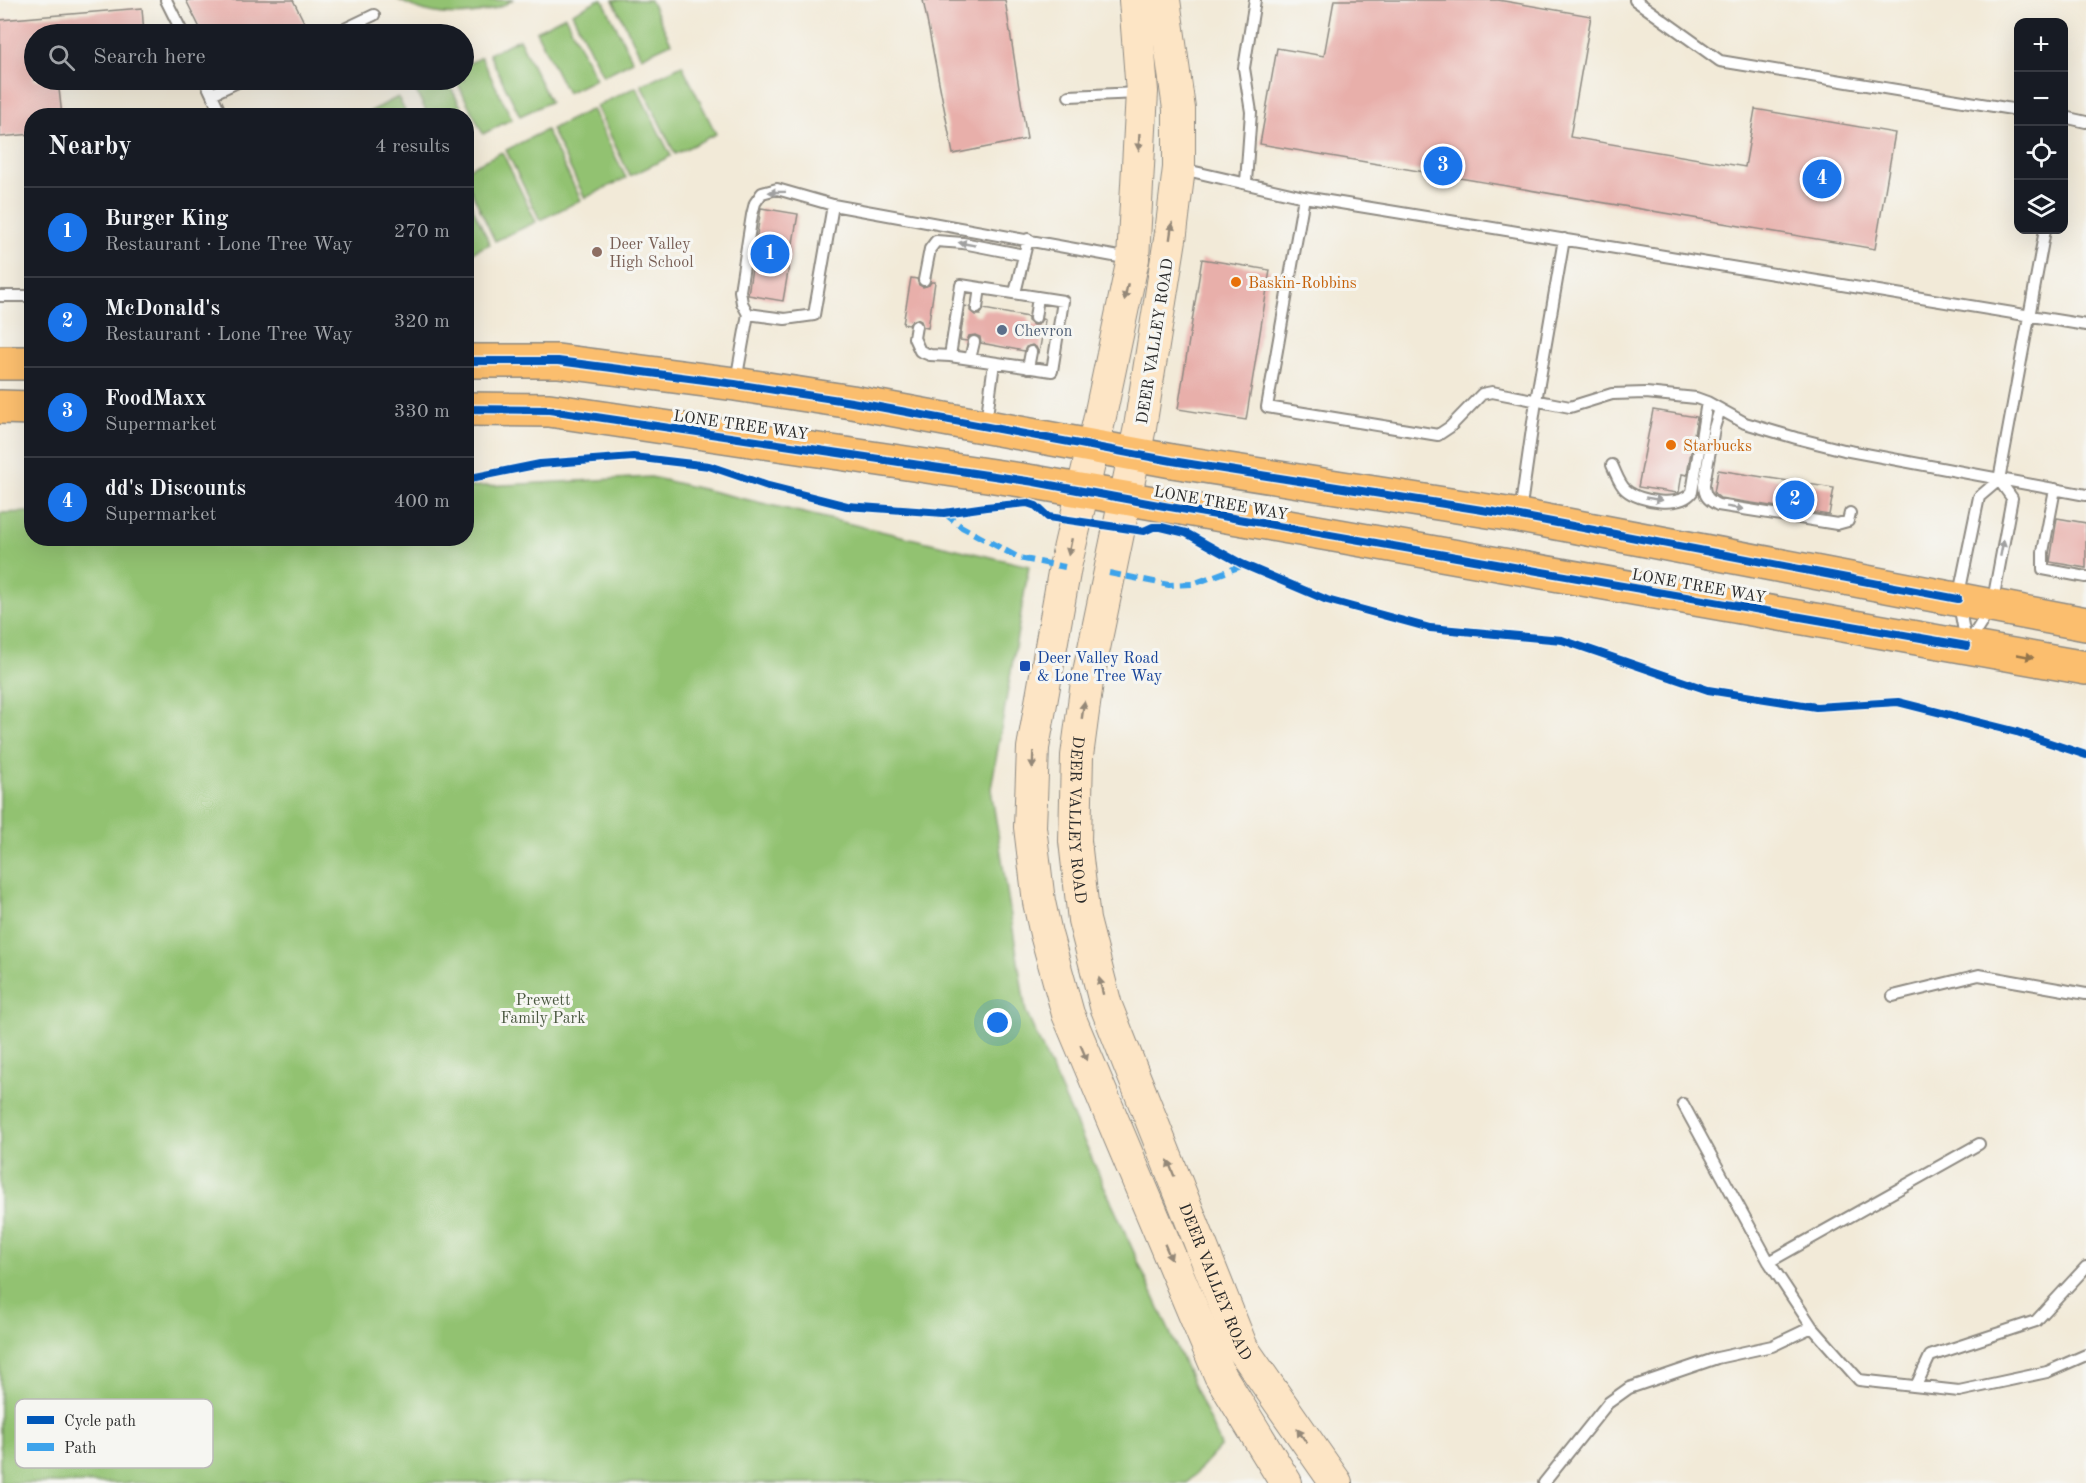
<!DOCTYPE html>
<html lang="en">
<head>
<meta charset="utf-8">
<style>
	:root { --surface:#171b24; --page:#20242c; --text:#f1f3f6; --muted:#9ea1a6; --line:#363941; --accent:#1a73e8 }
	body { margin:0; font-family:"Old Standard TT",serif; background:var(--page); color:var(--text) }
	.controls { position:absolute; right:18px; top:18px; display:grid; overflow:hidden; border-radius:12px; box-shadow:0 6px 24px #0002 }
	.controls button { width:54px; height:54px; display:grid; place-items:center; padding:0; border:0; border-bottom:2px solid var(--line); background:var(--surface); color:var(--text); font:30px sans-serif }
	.you { position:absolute; left:998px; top:1023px; width:21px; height:21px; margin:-15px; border:4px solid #fff; border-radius:50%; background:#1a73e8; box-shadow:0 0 0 9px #1a73e833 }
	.badge { display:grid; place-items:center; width:39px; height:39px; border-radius:50%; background:var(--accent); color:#fff; font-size:20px; font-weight:700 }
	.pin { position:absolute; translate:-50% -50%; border:3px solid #fff; box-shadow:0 2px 6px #0006 }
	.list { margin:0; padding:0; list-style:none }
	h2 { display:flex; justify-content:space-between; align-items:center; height:78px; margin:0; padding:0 24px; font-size:26px }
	h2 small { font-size:20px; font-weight:400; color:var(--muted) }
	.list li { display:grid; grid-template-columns:39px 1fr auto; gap:18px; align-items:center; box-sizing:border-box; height:90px; padding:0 24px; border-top:2px solid var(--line) }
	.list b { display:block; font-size:22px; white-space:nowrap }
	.list p { margin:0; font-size:20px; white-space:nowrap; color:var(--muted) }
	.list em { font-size:20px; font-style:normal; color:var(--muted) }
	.icon { flex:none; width:33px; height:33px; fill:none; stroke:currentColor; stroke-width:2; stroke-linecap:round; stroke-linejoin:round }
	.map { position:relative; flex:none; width:2086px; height:1483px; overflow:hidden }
	.search { position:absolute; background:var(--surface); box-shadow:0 6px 24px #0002; left:24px; top:24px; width:450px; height:66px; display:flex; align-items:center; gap:15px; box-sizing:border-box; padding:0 21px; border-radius:33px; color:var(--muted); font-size:22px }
	.panel { position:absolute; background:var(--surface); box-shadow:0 6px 24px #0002; left:24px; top:108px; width:450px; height:438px; border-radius:24px }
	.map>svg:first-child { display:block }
	.green { fill:#92c271; stroke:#5e764e; stroke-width:1.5 }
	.building { fill:#e8afaa }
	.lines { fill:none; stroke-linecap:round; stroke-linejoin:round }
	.lane-casing { stroke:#8e8a82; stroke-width:14 }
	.secondary-casing { stroke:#8e8a82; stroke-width:34 }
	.primary-casing { stroke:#8e8a82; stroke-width:36 }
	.lane { stroke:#fff; stroke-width:10 }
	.secondary { stroke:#fde5c5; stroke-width:32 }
	.primary { stroke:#fbbe6e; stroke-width:33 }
	.quiet { stroke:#3ea3eb; stroke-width:6; stroke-dasharray:12 6; stroke-linecap:butt }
	.cycleway-casing { stroke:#f6f6f2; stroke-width:11 }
	.cycleway { stroke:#0057b8; stroke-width:8 }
	.oneway { fill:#948878 }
	.oneway2 { fill:#a0a0a0 }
	.oneway3 { fill:#93744c }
	.education-dot { fill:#8d6e63; stroke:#f6f6f2; stroke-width:2 }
	.food-dot { fill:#e8710a; stroke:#f6f6f2; stroke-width:2 }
	.service-dot { fill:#5c6f8a; stroke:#f6f6f2; stroke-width:2 }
	.transit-dot { fill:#1a4fb4; stroke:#f6f6f2; stroke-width:2 }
	.labels { text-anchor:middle; stroke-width:6; stroke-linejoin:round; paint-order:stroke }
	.education-label { font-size:16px; fill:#785e54; stroke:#f6f6f2; text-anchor:start }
	.food-label { font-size:16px; fill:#c56008; stroke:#f6f6f2; text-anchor:start }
	.service-label { font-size:16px; fill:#4e5e75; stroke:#f6f6f2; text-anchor:start }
	.street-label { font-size:16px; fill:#2b2b2b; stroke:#f6f6f2 }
	.transit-label { font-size:16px; fill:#164399; stroke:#f6f6f2; text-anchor:start }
	.park-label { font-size:16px; fill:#4a5840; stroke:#f6f6f2 }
	.key { fill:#f6f6f2; stroke:#b9b9b6; stroke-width:1.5 }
	.key-label { font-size:16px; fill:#2b2b2b }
</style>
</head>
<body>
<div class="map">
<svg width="2086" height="1483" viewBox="0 0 2086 1483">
	<rect width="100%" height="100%" fill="#f6f6f2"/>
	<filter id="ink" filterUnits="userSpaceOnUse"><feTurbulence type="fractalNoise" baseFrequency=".0167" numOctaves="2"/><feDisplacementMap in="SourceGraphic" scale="12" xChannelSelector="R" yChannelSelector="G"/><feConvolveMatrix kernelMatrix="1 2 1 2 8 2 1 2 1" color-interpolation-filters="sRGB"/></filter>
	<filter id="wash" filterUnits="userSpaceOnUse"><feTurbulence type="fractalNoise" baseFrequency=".008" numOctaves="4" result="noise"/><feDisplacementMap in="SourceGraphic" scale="24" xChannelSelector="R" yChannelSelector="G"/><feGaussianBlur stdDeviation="1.35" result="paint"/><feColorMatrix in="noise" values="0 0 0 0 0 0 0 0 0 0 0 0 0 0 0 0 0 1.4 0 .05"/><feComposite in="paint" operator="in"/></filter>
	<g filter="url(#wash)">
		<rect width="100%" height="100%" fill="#f2ead8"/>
		<path class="green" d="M399 0H513C479 20 433 19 399 0Z
			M598 0H603L633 61 603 76 572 13Z
			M613 0H650L671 43 641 57Z
			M565 16 596 79 567 93 536 31Z
			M519 39 550 102 520 116 489 54Z
			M481 57 512 119 483 134 456 80H464V66Z
			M682 65 716 134 675 154 641 85Z
			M435 80H447L465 115H428L415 89Z
			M636 87 671 156 630 176 596 106Z
			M398 97 407 115H370L369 112Z
			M592 109 626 178 585 198 551 129Z
			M546 130 581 200 540 220 506 150Z
			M502 152 536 222 495 241 467 182V169Z
			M467 196 490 244 467 255H466Z
			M651 477 1029 566 991 789 1026 1012 1221 1446 1187 1483H0V513L31 512 32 538H466L467 487Z"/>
		<g id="blocks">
			<path class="building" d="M186 0H293L306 26 288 34H203Z
				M923 0H1005L1027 139 953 154Z
				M1334 0H1498L1591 16 1570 137 1745 167 1755 109 1895 133 1875 249 1260 144 1277 48 1324 56Z
				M142 8 144 34H34V80H58L62 116H32V134L0 137V20Z
				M761 208 798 214 783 301 748 295Z
				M1202 259 1270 270 1246 420 1178 409Z
				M911 278 917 279 919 285 923 287 929 285 931 282H935L928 328 923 327 921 321 917 319 911 321 909 325 903 324Z
				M965 306 970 307V311L975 315H980L984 309 1028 317V321L1033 325H1038L1042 319 1045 320 1039 353 1036 347 1032 345 1026 347 1024 351 981 343 980 337 975 335 969 336 967 341 960 340Z
				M1653 410 1697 417 1687 475 1682 474 1679 492 1677 493 1638 487Z
				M1718 470 1834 488 1829 515 1720 498 1714 493Z
				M2057 518 2086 523V568L2050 562Z"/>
		</g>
	</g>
	<g filter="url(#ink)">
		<use href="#blocks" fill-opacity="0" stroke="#8e8a82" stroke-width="1.5"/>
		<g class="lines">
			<g class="lane-casing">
				<path id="lane" d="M166 0 183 34
					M1635 0 1720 61 2018 110
					M334 34 374 15
					M205 80 222 116
					M212 94 242 80
					M1069 96 1139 93
					M2064 117 2086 122
					M1182 169 1304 197 2086 325
					M1246 182 1251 112 1244 68 1255 0
					M1304 197 1267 407 1438 435 1450 427 1482 394 1492 392 1570 407 1612 394 1646 393 1696 398 1707 402 1745 423 1796 438 1844 450 2086 495
					M924 280 930 249 936 241 963 243 1024 255
					M961 285 1063 301 1052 371 950 356Z
					M1015 293 1028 239
					M0 296H32
					M977 308 980 288
					M748 314 785 319 814 315 833 205
					M1035 318 1038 297
					M916 326 914 338 920 351 930 355 950 356
					M970 359 974 342
					M1028 368 1031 352
					M736 381 748 314 742 303 740 291 752 215 755 203 762 193 777 189 833 205 1130 259
					M1720 409 1714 428 1704 484C1704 496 1708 500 1718 505L1837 524 1848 521 1850 513
					M986 423 994 363
					M1612 465C1616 473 1619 484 1626 490 1640 502 1680 508 1692 492L1707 402
					M2055 489 2043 552V569L2086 577
					M1520 513 1536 401 1564 239
					M1966 642 1958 599 1979 497 1999 480 2045 230
					M1968 644 1992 606 2012 498 1999 480
					M1893 996 1979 975 2086 994
					M1683 1104 1769 1262 1812 1327 1859 1380 1959 1391 2047 1372 2086 1355
					M1769 1262 1979 1144
					M1916 1386 1930 1356 2036 1321 2086 1267
					M1544 1483 1608 1403 1629 1388 1717 1358 1772 1346 1812 1327"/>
			</g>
			<g class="secondary-casing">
				<g id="secondary">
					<path d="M1135 0 1142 92 1133 259 1099 421 1065 567 1033 748 1030 827 1039 902 1046 934 1068 1014 1220 1375 1286 1483"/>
					<path id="s1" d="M1164 0 1179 109V168L1171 233 1140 427 1087 682 1077 756 1075 841 1084 920 1106 1006 1242 1348 1336 1483"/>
				</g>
			</g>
			<g class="primary-casing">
				<path id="primary" d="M466 361H558L735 384 852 402 1172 461 1520 516 2086 624
					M0 363H32
					M0 407 32 408
					M466 409 549 410 1034 482 2086 668"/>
			</g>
			<use href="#lane" class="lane"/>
			<use href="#secondary" class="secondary"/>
			<use href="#primary" class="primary"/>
			<path class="quiet" d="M944 513 962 527 1019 558 1065 567
				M1109 573 1169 585 1193 584 1244 565"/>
			<g class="cycleway-casing">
				<path id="cycleway" d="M466 361H558L735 384 852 402 1172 461 1520 516 1958 599
					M466 409 549 410 1034 482 1164 506 1967 646
					M466 479 540 464 633 457 709 466 768 486 847 506 944 513 986 507 1027 503 1036 506 1048 517 1144 531 1153 527H1161L1186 533 1242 564 1327 600 1430 628 1562 640 1708 690 1816 707 1898 702 2017 732 2086 755"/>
			</g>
			<use href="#cycleway" class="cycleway"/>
		</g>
		<defs><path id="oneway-solid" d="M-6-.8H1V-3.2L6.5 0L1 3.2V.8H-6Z" transform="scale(1.5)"/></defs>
		<g class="oneway">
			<use href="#oneway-solid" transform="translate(1139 142) rotate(93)"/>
			<use href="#oneway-solid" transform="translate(1171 231) rotate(-82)"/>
			<use href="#oneway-solid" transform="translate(1126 292) rotate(102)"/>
			<use href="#oneway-solid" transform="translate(1070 547) rotate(102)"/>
			<use href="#oneway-solid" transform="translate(1083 710) rotate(-82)"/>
			<use href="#oneway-solid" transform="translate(1033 760) rotate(92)"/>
			<use href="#oneway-solid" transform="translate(1101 986) rotate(-104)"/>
			<use href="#oneway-solid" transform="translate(1084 1053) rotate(67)"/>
			<use href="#oneway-solid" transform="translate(1171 1168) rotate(-112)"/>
			<use href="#oneway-solid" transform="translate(1168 1252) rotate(67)"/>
			<use href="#oneway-solid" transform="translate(1302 1436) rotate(-125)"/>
		</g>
		<g class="oneway2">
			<use href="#oneway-solid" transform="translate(777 192) rotate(179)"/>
			<use href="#oneway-solid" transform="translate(967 244) rotate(-170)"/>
			<use href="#oneway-solid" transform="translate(1654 499) rotate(10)"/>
			<use href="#oneway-solid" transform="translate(1735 508) rotate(9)"/>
			<use href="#oneway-solid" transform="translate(2002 548) rotate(-79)"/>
		</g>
		<use class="oneway3" href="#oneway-solid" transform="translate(2025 656) rotate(11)"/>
	</g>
	<circle class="education-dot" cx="597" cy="252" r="6"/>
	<g class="food-dot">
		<circle cx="1236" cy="282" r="6"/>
		<circle cx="1671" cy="445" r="6"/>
	</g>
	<circle class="service-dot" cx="1002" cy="330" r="6"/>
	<rect class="transit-dot" x="1019" y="660" width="12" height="12" rx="3"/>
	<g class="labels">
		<g class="education-label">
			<text x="609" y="249">Deer Valley<tspan x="609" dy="18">High School</tspan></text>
		</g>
		<g class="food-label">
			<text x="1248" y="288">Baskin-Robbins</text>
			<text x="1683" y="451">Starbucks</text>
		</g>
		<g class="service-label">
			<text x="1014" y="336">Chevron</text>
		</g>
		<g class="street-label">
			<text transform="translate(1154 341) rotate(-81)" y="6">DEER VALLEY ROAD</text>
			<text transform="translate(741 424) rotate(8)" y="6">LONE TREE WAY</text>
			<text transform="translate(1221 502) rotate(10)" y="6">LONE TREE WAY</text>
			<text transform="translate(1699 585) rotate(10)" y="6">LONE TREE WAY</text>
			<text dy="6" stroke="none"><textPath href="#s1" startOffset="830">DEER VALLEY ROAD</textPath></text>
			<text dy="6" stroke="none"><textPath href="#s1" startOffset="1316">DEER VALLEY ROAD</textPath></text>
		</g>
		<g class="transit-label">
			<text x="1037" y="663">Deer Valley Road<tspan x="1037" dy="18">&amp; Lone Tree Way</tspan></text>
		</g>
		<g class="park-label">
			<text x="543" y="1005">Prewett<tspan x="543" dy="18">Family Park</tspan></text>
		</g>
	</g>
	<rect x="15" y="1399" width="198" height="69" rx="9" class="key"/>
	<rect x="27" y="1416" width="27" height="8" fill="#0057b8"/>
	<rect x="27" y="1443" width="27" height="8" fill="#3ea3eb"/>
	<g class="key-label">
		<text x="64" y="1426">Cycle path</text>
		<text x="64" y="1453">Path</text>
	</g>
</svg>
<div class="controls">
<button>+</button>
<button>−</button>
<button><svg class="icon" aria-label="locate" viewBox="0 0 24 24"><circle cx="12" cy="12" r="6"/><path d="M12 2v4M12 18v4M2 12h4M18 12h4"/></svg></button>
<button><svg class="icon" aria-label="layers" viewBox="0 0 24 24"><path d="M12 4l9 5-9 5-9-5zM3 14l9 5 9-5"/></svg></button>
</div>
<div class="you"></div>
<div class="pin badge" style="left:770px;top:254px">1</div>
<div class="pin badge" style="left:1795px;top:500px">2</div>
<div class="pin badge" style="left:1443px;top:166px">3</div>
<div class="pin badge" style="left:1822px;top:179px">4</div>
<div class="search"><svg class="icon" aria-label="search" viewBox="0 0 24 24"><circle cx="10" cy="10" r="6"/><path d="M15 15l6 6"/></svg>Search here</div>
<section class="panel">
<h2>Nearby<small>4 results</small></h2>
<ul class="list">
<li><span class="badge">1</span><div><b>Burger King</b><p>Restaurant · Lone Tree Way</p></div><em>270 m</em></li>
<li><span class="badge">2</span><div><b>McDonald's</b><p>Restaurant · Lone Tree Way</p></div><em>320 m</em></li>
<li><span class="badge">3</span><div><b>FoodMaxx</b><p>Supermarket</p></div><em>330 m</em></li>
<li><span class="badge">4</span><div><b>dd's Discounts</b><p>Supermarket</p></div><em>400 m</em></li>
</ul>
</section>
</div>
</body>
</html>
